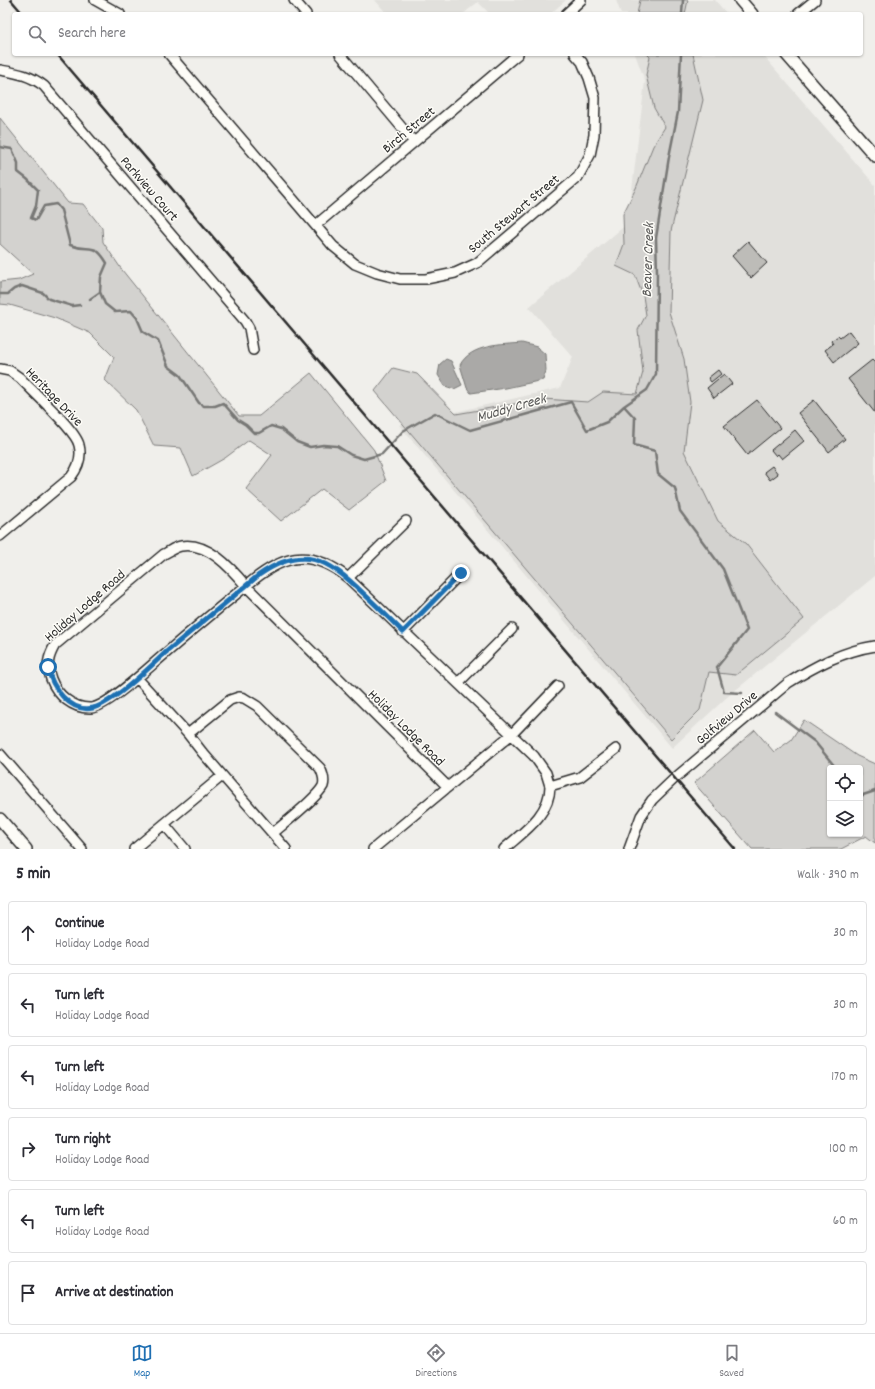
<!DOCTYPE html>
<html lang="en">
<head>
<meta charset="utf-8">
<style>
	:root { --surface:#fff; --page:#f7f7f7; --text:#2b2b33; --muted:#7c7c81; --line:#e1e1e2; --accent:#1f6fb2 }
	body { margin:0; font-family:Dekko,sans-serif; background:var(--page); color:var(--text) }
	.controls { position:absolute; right:12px; bottom:12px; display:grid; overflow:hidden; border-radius:4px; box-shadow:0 1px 3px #0004 }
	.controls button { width:36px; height:36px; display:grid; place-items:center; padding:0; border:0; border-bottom:1px solid var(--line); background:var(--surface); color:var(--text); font:20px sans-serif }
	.stop { position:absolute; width:12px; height:12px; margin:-9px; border:3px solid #1f6fb2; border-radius:50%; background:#fff }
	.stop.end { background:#1f6fb2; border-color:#fff; box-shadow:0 1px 4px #0008 }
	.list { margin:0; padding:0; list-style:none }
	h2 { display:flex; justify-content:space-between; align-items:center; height:52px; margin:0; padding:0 16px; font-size:17px }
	h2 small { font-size:13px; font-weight:400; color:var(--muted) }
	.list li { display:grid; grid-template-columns:26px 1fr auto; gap:12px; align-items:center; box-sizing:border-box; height:64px; margin:0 8px 8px; padding:0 8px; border:1px solid var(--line); border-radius:4px }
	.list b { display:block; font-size:15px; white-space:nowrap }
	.list p { margin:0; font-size:13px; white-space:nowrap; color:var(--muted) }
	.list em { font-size:13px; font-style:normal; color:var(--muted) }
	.icon { flex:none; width:22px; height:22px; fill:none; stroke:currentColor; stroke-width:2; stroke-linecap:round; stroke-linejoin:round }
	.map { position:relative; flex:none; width:875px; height:849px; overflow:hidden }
	.search { position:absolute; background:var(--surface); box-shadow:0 1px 3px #0004; left:12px; right:12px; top:12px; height:44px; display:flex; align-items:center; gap:10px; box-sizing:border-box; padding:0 14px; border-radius:4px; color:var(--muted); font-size:15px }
	.sheet { height:484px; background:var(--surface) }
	nav { display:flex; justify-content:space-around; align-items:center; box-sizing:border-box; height:56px; border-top:1px solid var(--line); background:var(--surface); font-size:11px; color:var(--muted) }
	nav a { display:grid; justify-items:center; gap:2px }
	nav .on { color:var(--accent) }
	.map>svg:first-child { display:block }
	.built { fill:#e1e0dc }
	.green { fill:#d3d2cf; stroke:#7f7e7d; fill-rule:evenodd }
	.water { fill:#aaa9a7; stroke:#777775 }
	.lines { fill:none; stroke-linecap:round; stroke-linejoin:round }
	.stream { stroke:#777775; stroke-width:2.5 }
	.building { fill:#bdbcb8; stroke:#2b2b2b }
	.minor-casing { stroke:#2b2b2b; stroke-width:12 }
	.tertiary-casing { stroke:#2b2b2b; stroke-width:14 }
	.minor { stroke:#fdfcf7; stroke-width:9 }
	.tertiary { stroke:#fdfcf7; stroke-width:11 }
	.rail { stroke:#2b2b2b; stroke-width:2.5 }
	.route { stroke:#1f6fb2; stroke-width:5 }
	.labels { text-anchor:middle; stroke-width:3; stroke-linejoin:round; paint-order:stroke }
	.street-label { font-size:14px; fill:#2b2b2b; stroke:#fdfcf7 }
	.water-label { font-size:15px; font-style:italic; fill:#575756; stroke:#fdfcf7 }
</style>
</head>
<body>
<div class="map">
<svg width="875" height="849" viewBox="0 0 875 849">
	<rect width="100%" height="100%" fill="#f0efeb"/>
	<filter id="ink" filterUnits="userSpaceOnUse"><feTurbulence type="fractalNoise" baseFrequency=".025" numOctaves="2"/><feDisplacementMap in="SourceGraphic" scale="8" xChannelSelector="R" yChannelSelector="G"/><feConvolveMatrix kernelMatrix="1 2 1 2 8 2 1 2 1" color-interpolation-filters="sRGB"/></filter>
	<g filter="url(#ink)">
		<path class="built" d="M375 0H566L550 14H490L478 2 463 14H387Z
			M616 0H715L727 14H621Z
			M635 54H762L875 185V576L726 698 672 748 399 425 560 388 573 357 529 307 628 223 645 81Z"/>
		<path class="green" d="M640 0H688L685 14H637Z
			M647 54H693L703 100 671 231 669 312 684 359 690 402 684 451 718 521 746 544 804 619 736 675 709 672 700 710 671 739 375 391 393 368 417 374 456 414 543 399 588 402 603 392 637 394 643 372 638 330 646 315 643 296 635 275 616 266 624 244 623 214 636 188 653 146 665 127 654 108 646 75 650 57Z
			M0 118 68 203 83 204 102 228 103 242 122 270 239 416H259L311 373 374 450 386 481 349 510 322 489 281 521 246 489 272 455 249 440 225 458 193 476 181 448 154 446 136 410 105 380 114 357 90 333 55 318 10 305 0 304V282L19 280 33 274 0 244Z
			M804 720 857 756 875 764V843L866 836 841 849H752L694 783 755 730 774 752 791 740ZM830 768H860V834H830Z"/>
		<path class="water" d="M522 343 537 347 545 354 546 371 543 380 506 388 471 393 467 388 460 365C471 344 502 345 522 343Z
			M446 359 451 361 462 385 454 389 445 386 438 375 440 364Z"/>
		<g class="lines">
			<path class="stream" d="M682 14 683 0
				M0 147 12 149 18 163V172L27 179 38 190 36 206 31 218 36 220 44 206 56 204 61 210 70 245C90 253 93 240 107 263L101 277 100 292 105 304 115 312 131 311 137 318 143 332 158 341 168 366 180 375 199 403 204 406H215L223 403 238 420 246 425 254 433H259L271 426 281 429 297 442 310 447 323 445 337 446 351 455 364 459 382 454 403 431 435 413 470 430 571 402 587 430 607 422 624 406 635 418 634 445 655 451 658 474 675 488 680 511 723 569 747 630 717 667 724 692 742 693
				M0 294H8L14 289 22 286 43 293 49 299 72 306 80 305
				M90 299 100 292
				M624 406 647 390 656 374 657 272 656 238 669 157 678 112 681 54
				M775 712 815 742 836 768
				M860 796 875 791"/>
		</g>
		<path class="building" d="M748 241 767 263 751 278 732 256Z
			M849 331 858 343 834 362 825 350 833 344 831 341 838 336 840 338Z
			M872 360 875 363V413L848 379Z
			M718 370 721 374 711 382 708 378Z
			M724 374 732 384 714 398 707 388Z
			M757 400 780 428 747 455 724 426Z
			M814 400 845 439 829 452 798 413Z
			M795 430 804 441 782 459 778 454 776 456 771 450Z
			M772 466 778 474 770 480 764 472Z"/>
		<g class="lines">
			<g class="minor-casing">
				<path id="minor" d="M95 0 120 14
					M294 0 306 14
					M566 14 581 0
					M798 14 815 0
					M169 54 333 246 355 264 377 273 400 279H426L455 273 477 263 578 177 590 155 594 135 595 98 589 78 582 62 575 54
					M340 54 414 142
					M0 70C17 73 30 75 44 86L245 321 249 328 253 350
					M316 225 518 54
					M0 369 10 371 20 378C32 391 76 430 79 445 82 457 78 468 71 477L0 536
					M348 578 406 521
					M403 632 461 573
					M137 678 188 734 202 752 286 849
					M458 683 512 629
					M188 734 230 700 239 697 244 698 257 706 320 768C323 774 325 780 323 786 317 798 285 823 273 833
					M0 754 82 849
					M448 787 246 586C231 568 207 541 181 546 175 547 170 551 164 554L55 645C48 657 46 666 51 679 57 695 73 709 91 708 108 707 151 665 166 653 192 630 219 608 246 586 281 556 308 546 348 578L534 756 546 773 550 786
					M164 824 185 849
					M134 849 222 776
					M373 849 513 733 558 686
					M504 849C523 832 550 815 550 786L580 777 616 749
					M629 849 641 816 652 800 675 778 788 683C815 666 843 651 875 646"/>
			</g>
			<g class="tertiary-casing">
				<path id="tertiary" d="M740 0 752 14
					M786 54 875 156
					M0 819 26 849"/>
			</g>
			<use href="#minor" class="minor"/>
			<use href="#tertiary" class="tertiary"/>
			<path class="rail" d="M11 0 23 14
				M57 54 735 849"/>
		</g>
	</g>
	<g class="lines" filter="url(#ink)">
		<path class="route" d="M48 667C51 687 70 713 93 708 113 703 149 668 165 653 196 627 228 601 259 575 303 544 328 559 363 593 377 606 390 619 403 632L461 573"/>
	</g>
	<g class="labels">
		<g class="street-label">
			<text transform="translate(408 129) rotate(-40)" y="5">Birch Street</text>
			<text transform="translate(150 188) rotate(49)" y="5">Parkview Court</text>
			<text transform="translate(513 213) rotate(-40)" y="5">South Stewart Street</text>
			<text transform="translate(55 396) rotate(46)" y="5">Heritage Drive</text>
			<text transform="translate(84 605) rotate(-41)" y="5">Holiday Lodge Road</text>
			<text transform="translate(726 717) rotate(-40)" y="5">Golfview Drive</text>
			<text transform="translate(407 727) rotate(45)" y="5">Holiday Lodge Road</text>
		</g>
		<g class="water-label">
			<text transform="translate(647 260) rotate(-88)" y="5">Beaver Creek</text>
			<text transform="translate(511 407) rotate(-16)" y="5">Muddy Creek</text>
		</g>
	</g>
</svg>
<div class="controls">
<button><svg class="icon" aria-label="locate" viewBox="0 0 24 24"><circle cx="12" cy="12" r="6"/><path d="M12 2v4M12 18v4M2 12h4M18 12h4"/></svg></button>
<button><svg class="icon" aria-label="layers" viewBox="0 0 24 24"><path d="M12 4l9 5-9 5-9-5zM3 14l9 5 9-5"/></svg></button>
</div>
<div class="stop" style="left:48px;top:667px"></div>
<div class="stop end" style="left:461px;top:573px"></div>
<div class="search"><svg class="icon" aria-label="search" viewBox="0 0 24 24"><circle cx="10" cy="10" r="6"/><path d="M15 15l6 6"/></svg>Search here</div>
</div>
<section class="sheet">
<h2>5 min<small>Walk · 390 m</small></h2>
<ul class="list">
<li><svg class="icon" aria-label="ahead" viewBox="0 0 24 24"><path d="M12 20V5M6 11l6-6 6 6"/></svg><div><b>Continue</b><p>Holiday Lodge Road</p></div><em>30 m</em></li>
<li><svg class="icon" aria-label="left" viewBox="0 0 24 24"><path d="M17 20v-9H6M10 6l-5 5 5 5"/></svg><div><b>Turn left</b><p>Holiday Lodge Road</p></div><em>30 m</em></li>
<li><svg class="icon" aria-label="left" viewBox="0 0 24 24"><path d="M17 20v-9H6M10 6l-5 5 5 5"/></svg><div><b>Turn left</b><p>Holiday Lodge Road</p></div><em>170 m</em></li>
<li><svg class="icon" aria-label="right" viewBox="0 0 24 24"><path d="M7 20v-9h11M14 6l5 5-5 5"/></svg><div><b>Turn right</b><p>Holiday Lodge Road</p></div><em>100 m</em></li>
<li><svg class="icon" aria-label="left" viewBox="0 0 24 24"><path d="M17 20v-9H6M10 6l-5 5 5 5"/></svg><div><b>Turn left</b><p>Holiday Lodge Road</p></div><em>60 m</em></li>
<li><svg class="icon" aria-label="arrive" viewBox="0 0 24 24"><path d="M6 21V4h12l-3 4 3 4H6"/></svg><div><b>Arrive at destination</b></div></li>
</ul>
</section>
<nav>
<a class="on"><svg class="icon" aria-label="map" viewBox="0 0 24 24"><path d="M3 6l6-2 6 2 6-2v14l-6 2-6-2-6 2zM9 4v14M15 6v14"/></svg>Map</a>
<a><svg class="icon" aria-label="directions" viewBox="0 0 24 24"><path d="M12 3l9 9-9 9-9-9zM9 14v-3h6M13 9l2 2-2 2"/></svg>Directions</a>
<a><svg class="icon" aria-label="saved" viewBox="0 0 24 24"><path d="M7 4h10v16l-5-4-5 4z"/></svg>Saved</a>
</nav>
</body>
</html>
